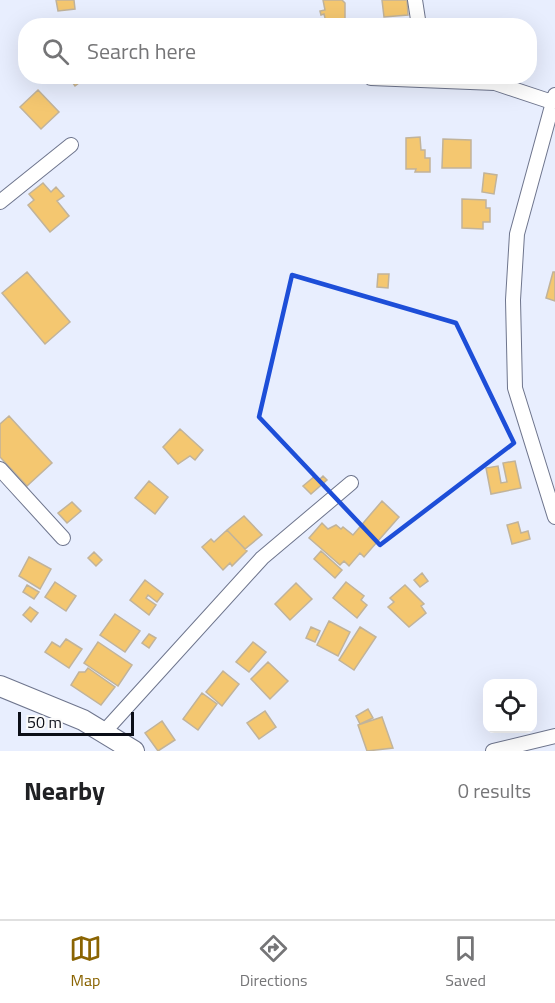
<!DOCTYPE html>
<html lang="en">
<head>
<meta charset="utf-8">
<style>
	:root { --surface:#fff; --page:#f6f6f6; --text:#202124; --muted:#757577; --line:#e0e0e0; --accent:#8a6402 }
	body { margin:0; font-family:"Titillium Web",sans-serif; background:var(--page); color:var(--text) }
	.controls { position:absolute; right:18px; bottom:18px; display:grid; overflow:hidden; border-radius:12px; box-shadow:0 6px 24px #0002 }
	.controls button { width:54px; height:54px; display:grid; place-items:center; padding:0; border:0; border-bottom:2px solid var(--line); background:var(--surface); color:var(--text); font:30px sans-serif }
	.scale { position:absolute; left:18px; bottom:15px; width:116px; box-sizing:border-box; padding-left:6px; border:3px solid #0b0e17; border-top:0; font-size:16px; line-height:21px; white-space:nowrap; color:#0b0e17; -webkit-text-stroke:4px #fbfbfb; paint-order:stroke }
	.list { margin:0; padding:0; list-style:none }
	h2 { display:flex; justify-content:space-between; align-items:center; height:78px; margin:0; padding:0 24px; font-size:26px }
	h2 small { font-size:20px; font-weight:400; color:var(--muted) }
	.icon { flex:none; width:33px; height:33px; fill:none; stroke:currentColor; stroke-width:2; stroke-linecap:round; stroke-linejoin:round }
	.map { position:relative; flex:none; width:555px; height:751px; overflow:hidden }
	.search { position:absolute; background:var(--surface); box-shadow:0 6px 24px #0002; left:18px; right:18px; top:18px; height:66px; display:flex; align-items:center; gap:15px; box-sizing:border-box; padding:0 21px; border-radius:24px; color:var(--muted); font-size:22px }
	.sheet { height:168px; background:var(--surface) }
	nav { display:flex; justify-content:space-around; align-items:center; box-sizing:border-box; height:84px; border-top:2px solid var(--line); background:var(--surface); font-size:16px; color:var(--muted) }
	nav a { display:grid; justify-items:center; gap:3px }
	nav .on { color:var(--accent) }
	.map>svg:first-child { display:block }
	.building { fill:#f4c770; stroke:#c1b39a; stroke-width:1.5 }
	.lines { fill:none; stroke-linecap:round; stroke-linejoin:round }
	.street-casing { stroke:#6e758d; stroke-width:16 }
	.secondary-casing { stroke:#6e758d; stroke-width:22 }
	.street { stroke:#fff; stroke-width:14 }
	.secondary { stroke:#fff; stroke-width:20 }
	.marked { fill:none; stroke:#1d4ed8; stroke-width:4.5; stroke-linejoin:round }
</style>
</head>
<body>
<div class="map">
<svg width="555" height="751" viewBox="0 0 555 751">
	<rect width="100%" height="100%" fill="#e8eefe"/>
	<path class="building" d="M56 0H74L75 9 58 11Z
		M323 0H342L345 3V19L326 22 324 14 321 15 320 11 325 10Z
		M382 0H407L408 15 384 17Z
		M68 76H88L75 86Z
		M38 90 59 112 41 129 20 107Z
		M420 137 421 150H425V158H430V172H415L416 169H406V138Z
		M443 139 471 140V168H442Z
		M484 173 497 175 494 194 482 192Z
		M43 183 51 192 56 187 64 196 57 201 69 216 50 232 28 205 34 200 29 194Z
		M462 199 486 200V208H490V222H483V229L462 228Z
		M27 272 70 322 45 344 2 293Z
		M553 272H555V301L546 298Z
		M378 274H389L388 288 377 287Z
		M9 416 52 463 27 486 0 457V424Z
		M180 429 203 450 195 460 190 456 178 464 163 447Z
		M515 461 521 488 491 494 486 468 498 466 501 483 507 482 503 463Z
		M315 476 319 480 323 476 327 480 311 494 303 486Z
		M149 481 168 497 155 514 135 498Z
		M382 501 399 517 364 557 360 553 349 566 344 561 340 565 309 538 322 523 328 529 336 525 341 529 343 527 353 535Z
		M72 502 81 511 67 523 58 513Z
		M244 516 262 535 245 549 227 530Z
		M518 522 521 533 528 531 530 539 512 544 507 525Z
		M227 530 247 551 232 566 230 563 223 570 202 547 211 539 214 542Z
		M321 551 342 570 335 578 314 559Z
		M94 552 102 560 96 566 88 558Z
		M29 557 51 569 40 589 19 576Z
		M422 573 428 581 420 587 414 580Z
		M145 580 163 594 157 602 148 595 146 598 156 605 149 615 130 600Z
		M55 582 76 596 66 611 45 597Z
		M346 582 364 596 361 600 367 605 357 618 333 598Z
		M296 583 312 599 290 620 275 604Z
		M27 585 39 592 34 599 23 592Z
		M405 585 424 604 421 606 426 613 409 627 388 607 394 602 390 598Z
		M30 607 38 613 31 622 23 615Z
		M115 614 140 631 125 652 100 635Z
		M329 621 350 632 338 656 317 645Z
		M311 627 320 631 315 642 306 638Z
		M360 627 376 637 354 670 339 660Z
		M149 634 156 638 149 648 142 643Z
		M66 639 82 649 69 668 45 652 52 642 60 647Z
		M98 642 132 665 118 686 84 663Z
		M253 642 266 652 249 672 236 662Z
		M268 662 288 681 270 699 251 679Z
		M88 668 115 687 101 705 71 685 79 672H85Z
		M223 671 239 684 222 706 206 692Z
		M202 693 217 704 198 730 183 719Z
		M368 709 373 718 360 724 356 716Z
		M265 711 276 727 259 739 247 723Z
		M382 717 393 748 367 751 358 725Z
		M162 721 175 740 158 751 145 733Z"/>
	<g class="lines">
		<g class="street-casing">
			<path id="street" d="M415 0 419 26
				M371 78 495 83 552 102
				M555 95 517 234 513 300 515 388 555 517
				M0 202 71 145
				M0 469 63 538
				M104 732 262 558 351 483
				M493 751 555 736"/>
		</g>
		<g class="secondary-casing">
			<path id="secondary" d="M0 686 83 720 134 751"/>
		</g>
		<use href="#street" class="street"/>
		<use href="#secondary" class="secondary"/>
	</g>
	<path class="marked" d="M292 275 456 323 514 443 380 545 259 417Z"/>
</svg>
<div class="controls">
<button><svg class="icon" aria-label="locate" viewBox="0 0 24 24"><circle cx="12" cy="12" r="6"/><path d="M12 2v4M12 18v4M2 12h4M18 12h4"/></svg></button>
</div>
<div class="scale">50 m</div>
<div class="search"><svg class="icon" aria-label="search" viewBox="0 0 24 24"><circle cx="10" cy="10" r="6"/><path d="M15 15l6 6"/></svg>Search here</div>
</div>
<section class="sheet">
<h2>Nearby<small>0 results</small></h2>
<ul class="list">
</ul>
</section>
<nav>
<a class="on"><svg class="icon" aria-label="map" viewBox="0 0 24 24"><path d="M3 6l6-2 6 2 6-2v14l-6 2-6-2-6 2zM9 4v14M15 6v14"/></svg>Map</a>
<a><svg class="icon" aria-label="directions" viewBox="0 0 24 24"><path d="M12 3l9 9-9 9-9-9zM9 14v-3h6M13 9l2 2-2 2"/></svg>Directions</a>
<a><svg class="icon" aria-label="saved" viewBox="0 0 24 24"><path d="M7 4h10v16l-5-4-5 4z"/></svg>Saved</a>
</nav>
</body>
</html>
